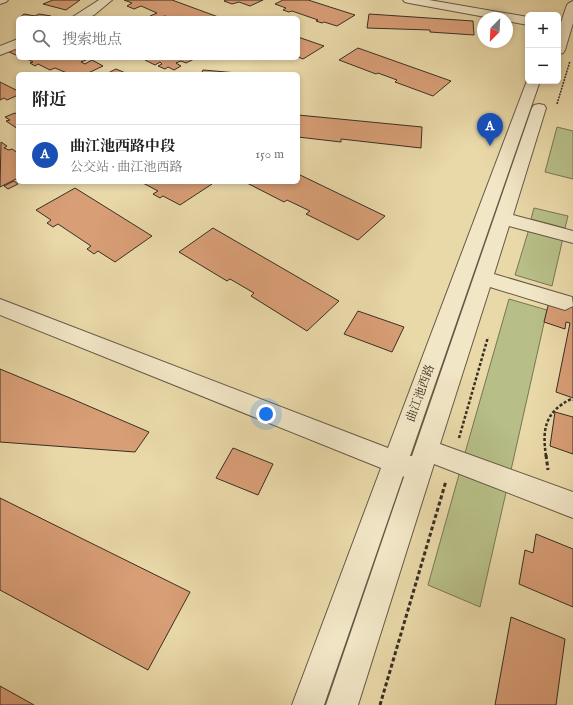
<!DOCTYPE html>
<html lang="zh">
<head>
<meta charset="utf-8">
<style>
	:root { --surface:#fff; --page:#f6f6f6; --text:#222; --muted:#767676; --line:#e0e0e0; --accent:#ea580c }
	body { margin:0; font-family:"IM FELL English","Noto Serif SC",serif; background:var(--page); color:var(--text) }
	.controls { position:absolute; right:12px; top:12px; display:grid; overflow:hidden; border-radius:6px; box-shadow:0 2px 6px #0003 }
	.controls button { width:36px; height:36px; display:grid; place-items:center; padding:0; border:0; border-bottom:1px solid var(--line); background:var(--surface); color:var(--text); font:20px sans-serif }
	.compass { position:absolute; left:477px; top:12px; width:36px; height:36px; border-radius:50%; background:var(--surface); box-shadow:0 2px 6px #0003; rotate:204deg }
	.you { position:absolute; left:266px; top:414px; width:14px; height:14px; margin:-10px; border:3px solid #fff; border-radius:50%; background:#1a73e8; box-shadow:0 0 0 6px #1a73e833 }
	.badge { display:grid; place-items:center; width:26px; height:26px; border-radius:50%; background:var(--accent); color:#fff; font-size:13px; font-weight:700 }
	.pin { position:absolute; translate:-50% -33px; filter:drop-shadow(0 1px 2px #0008) }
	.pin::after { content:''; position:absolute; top:21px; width:14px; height:12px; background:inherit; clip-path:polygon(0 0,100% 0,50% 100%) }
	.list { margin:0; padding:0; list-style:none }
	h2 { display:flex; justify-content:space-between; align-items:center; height:52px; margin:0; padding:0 16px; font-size:17px }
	h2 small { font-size:13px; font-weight:400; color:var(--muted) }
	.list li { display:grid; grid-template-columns:26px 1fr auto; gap:12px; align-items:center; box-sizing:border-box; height:60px; padding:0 16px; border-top:1px solid var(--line) }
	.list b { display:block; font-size:15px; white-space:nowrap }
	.list p { margin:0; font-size:13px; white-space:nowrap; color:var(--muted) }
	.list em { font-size:13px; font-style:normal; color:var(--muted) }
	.icon { flex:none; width:22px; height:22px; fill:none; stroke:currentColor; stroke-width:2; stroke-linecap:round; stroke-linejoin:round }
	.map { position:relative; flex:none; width:573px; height:705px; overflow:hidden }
	.search { position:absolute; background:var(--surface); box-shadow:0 2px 6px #0003; left:16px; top:16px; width:284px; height:44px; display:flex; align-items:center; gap:10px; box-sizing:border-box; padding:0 14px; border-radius:6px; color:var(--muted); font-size:15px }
	.panel { position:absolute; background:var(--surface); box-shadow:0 2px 6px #0003; left:16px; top:72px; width:284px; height:112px; border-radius:6px }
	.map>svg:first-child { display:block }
	.green { fill:#b7be87; stroke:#787656 }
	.building { fill:#d89e76; stroke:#392f24 }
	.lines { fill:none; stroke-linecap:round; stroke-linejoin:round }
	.minor-casing { stroke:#655945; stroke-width:2 }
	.path-far2 { stroke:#392f24; stroke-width:1.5; stroke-dasharray:2 1; stroke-linecap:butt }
	.path-far1 { stroke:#392f24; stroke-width:2.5; stroke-dasharray:3 2; stroke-linecap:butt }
	.path { stroke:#392f24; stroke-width:3; stroke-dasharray:4 2.5; stroke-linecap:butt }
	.minor { fill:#f1e6c6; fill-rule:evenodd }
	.labels { text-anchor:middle; stroke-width:3.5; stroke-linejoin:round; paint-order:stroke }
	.street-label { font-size:12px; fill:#392f24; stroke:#f1e6c6 }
</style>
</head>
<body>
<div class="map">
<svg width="573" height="705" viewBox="0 0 573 705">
	<rect width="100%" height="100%" fill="#e9d8a8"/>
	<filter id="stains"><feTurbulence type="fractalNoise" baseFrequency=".005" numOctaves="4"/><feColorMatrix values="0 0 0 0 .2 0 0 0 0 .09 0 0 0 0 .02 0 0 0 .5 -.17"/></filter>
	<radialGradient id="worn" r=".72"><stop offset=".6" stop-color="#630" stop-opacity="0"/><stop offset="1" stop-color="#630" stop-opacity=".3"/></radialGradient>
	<path class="green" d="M557 127 573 131V179L545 172Z
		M534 208 568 216 565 228 531 219Z
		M529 229 563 238 552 286 515 275Z
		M509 299 547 310 511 470 465 453Z
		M460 471 507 488 480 607 428 585Z"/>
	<path class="building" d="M53 0H80L66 10 43 4Z
		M124 0H172L221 18H172L165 16 155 18 150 16 157 13 141 6 134 9 127 6 132 3Z
		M226 0H263L250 6 239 2 232 4 224 1Z
		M283 0H308L355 15 337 26 324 22 322 23 316 21 318 20 292 11 289 12 283 10 286 8 275 4Z
		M24 14 35 16 39 14 51 16 48 18H19Z
		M369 14 473 21 474 35 430 32V30L367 28Z
		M298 37 324 46 303 59 298 57Z
		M18 46V56L7 51Z
		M358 48 451 81 433 96 395 82 397 80 378 73 376 74 339 60Z
		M25 58H82L86 60 81 62 85 64 92 60 103 66 86 74H65L67 73 55 68 50 70 38 64 35 66 30 63 33 62Z
		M145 58H196L186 63 181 61 176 63 181 66 174 70 168 67 165 69 158 66 162 64 160 62 155 65 145 60 148 59Z
		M116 69 128 74H106Z
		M203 70 249 74H201Z
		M0 82 18 91V95L7 100 4 98 0 100Z
		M15 113 18 115V129L6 121 10 120 5 117Z
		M298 115 422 127 421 148 341 139V142L298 137Z
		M1 142 7 146 4 148 9 150 12 149 18 153V178L0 187Z
		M298 174 385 216 358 240 306 214 310 211 287 200 284 202 245 182H298Z
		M14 181 18 184 8 189 4 186Z
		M141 182H209L212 184 180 205 163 196 160 198 153 194 158 191Z
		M75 188 152 236 115 262 98 251 94 254 87 249 91 246 58 224 53 227 47 223 51 220 36 210Z
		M213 228 339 301 307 331 251 296 254 293 230 279 227 281 179 252Z
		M550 298 573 305V398L556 392 570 323 566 322 565 329 544 322Z
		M358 311 404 327 392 352 344 334Z
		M0 369 70 398 149 432 135 452 0 442Z
		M555 412 573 417V454L550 446Z
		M233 448 273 464 258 495 216 478Z
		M0 498 190 592 148 670 0 590Z
		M536 534 573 549V607L519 584 525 550 533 553Z
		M511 617 565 639 556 705H495Z
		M0 686 34 705H0Z"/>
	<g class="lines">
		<g class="minor-casing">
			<path id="minor" d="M0 0H8L6 2 0 4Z
				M99 0H112L94 15 87 18H71Z
				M403 0H429L528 17V25L507 21V18H491L409 3 405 2Z
				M573 1V23L565 50 563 53 558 54V31L567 5 569 3Z
				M18 39V48L0 55V46Z
				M528 78V81H540L410 456H412L532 108 534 105 539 104 544 105 546 108 513 215 573 231V243L509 226 494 274 572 297 573 306 565 310 490 287 440 444 573 492V518L434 464 358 705H326L404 477 403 476 324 705H292L381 468 0 315V299L388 448Z"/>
		</g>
		<path class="path-far2" d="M557 104 570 61"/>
		<path class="path-far1" d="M459 438 488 337
			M546 456C542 429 545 412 571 399L573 400"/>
		<path class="path" d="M546 455 548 470
			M380 705 446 481"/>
		<use href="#minor" class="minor"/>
	</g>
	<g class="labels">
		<g class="street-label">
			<text transform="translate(420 393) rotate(-70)" y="4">曲江池西路</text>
		</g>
	</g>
	<rect width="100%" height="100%" filter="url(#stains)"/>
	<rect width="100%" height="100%" fill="url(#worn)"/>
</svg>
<div class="controls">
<button>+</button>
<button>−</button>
</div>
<svg class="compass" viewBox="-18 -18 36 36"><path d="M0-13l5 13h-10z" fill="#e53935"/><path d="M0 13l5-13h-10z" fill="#767676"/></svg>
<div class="you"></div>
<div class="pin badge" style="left:490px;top:146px;background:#1a4fb4">A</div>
<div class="search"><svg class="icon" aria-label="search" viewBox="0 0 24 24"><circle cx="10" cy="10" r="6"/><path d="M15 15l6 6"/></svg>搜索地点</div>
<section class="panel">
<h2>附近<small></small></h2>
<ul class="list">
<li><span class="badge" style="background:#1a4fb4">A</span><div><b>曲江池西路中段</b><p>公交站 · 曲江池西路</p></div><em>150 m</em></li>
</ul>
</section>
</div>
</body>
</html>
